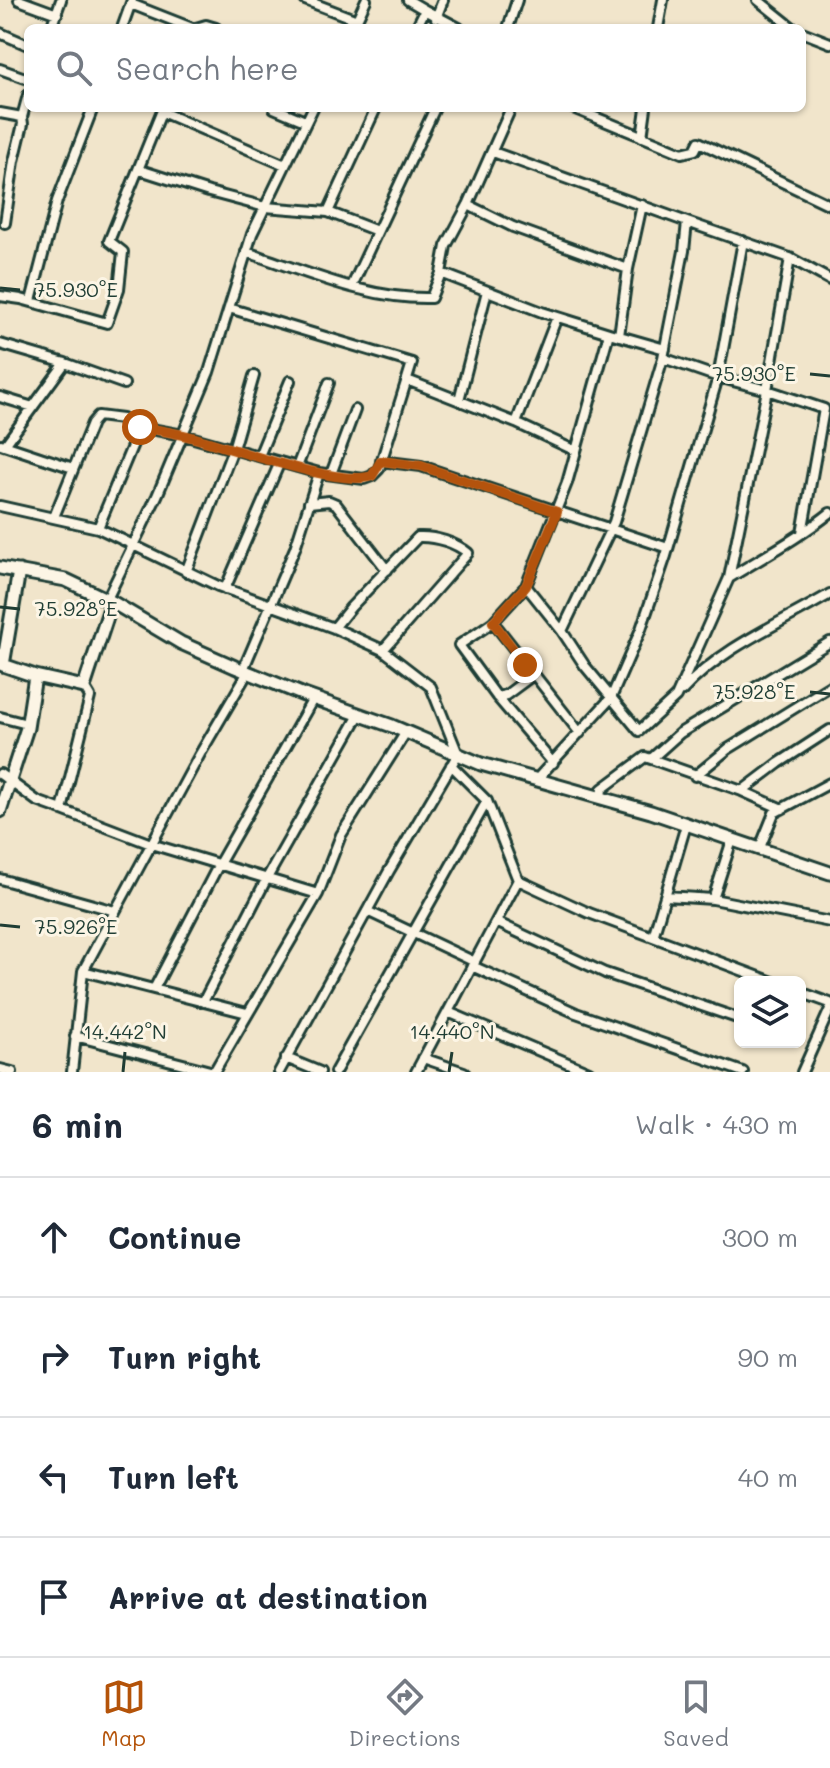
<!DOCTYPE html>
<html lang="en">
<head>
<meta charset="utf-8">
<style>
	:root { --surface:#fff; --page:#f6f6f7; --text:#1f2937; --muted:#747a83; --line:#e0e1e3; --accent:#b45309 }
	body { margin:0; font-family:Mali,sans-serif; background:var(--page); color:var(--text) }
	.controls { position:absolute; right:24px; bottom:24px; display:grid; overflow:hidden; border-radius:12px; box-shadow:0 2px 6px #0004 }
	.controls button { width:72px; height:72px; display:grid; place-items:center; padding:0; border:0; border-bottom:2px solid var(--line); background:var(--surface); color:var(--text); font:40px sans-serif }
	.stop { position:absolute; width:24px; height:24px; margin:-18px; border:6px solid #b45309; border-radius:50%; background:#fff }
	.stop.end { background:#b45309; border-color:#fff; box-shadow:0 2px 8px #0008 }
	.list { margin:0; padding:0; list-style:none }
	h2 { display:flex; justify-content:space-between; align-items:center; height:104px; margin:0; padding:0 32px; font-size:34px }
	h2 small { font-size:26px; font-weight:400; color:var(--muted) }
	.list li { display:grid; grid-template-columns:52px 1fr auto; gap:24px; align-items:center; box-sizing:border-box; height:120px; padding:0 32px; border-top:2px solid var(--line) }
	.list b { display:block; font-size:30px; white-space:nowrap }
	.list em { font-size:26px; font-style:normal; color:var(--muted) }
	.icon { flex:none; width:44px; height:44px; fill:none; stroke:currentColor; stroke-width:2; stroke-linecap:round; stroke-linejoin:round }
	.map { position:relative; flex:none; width:830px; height:1072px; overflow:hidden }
	.search { position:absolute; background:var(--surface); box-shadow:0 2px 6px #0004; left:24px; right:24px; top:24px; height:88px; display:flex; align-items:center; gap:20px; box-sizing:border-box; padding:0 28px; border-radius:12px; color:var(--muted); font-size:30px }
	.sheet { height:584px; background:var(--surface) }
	nav { display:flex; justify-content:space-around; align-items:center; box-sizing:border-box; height:112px; border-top:2px solid var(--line); background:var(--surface); font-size:22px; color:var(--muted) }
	nav a { display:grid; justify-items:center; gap:4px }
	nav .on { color:var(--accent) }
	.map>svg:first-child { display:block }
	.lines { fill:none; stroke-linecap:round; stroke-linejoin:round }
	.street-casing { stroke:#1f3d34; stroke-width:14 }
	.secondary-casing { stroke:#1f3d34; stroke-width:17 }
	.street { stroke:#fcf5e5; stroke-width:8 }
	.secondary { stroke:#fcf5e5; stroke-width:11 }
	.route { stroke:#b45309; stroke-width:10 }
	.ticks { fill:none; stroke:#1f3d34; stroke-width:3 }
	.ticks-label { font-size:20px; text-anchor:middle; fill:#1f3d34; stroke:#fcf5e5; stroke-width:6; stroke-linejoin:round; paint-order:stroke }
</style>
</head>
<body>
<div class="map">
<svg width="830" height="1072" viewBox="0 0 830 1072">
	<rect width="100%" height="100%" fill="#f1e5cb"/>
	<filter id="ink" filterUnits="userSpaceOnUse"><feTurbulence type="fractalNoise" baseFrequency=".0125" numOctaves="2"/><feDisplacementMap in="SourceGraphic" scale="16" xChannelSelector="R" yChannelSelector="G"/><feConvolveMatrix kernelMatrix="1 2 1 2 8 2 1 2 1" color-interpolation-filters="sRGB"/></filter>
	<g filter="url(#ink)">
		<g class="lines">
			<g class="street-casing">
				<path id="street" d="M19 0 57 14
					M305 0 357 20
					M408 0 425 10
					M758 0 793 28
					M131 4 192 28
					M436 18 443 0
					M51 28 61 0
					M122 28 132 0
					M196 28 206 25 216 28
					M353 28 366 0
					M416 28 425 10 459 28
					M508 28 517 0
					M658 28 663 0
					M802 32 830 43
					M0 33 28 45
					M0 69 28 79
					M274 108 305 121
					M376 108 328 212 377 231
					M573 108 682 153 695 150 699 142 830 205
					M162 112 285 165
					M0 113 22 117
					M642 137 646 108
					M493 152 687 222
					M140 170 209 192 265 207 328 212
					M468 205 513 227 628 269
					M5 223 14 161 23 124 22 117 28 95
					M246 252C305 271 368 300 431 298L441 273 542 312 609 333
					M790 258 767 390 718 377 663 358 684 251 687 222 790 258 830 280
					M441 273 446 246 468 205 511 108
					M352 286 435 108
					M0 296 21 299 107 323 119 289 123 252 109 241 163 108
					M31 301 57 201 93 108
					M619 336 628 269 642 205
					M0 344 65 363 124 384
					M663 358 614 522 562 631 585 666 639 731 676 697 729 578
					M407 380 516 423 576 451
					M0 397 33 407
					M459 400 487 291
					M516 423 557 317
					M1 444 73 468
					M5 445 65 363
					M259 456 290 381
					M381 461 421 466 668 548
					M297 467 329 383
					M331 474 355 410
					M309 503 329 501 336 504 387 570
					M0 506 98 528 218 586 334 628 383 650 431 687 458 754 389 871 279 1072
					M54 517 92 423 98 416 122 419 140 427 183 435 319 473 364 479 372 476 379 469 412 363 229 308
					M98 528 140 427
					M802 533 824 409 767 390 729 578C763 557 799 538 830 513
					M186 572 233 449 254 376
					M526 586 493 622 459 645 497 697 553 763
					M225 589 280 462
					M107 599 157 496 209 372 252 234 313 108
					M493 622 580 733
					M334 628 351 607 418 537C435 536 456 543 468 553L383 650
					M562 631 526 586 567 483 609 333 665 349
					M243 670 295 548 319 473
					M682 691C721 648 781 623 830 594
					M497 697 506 695 533 675
					M0 717 27 724
					M451 765 487 801 518 880 589 913 773 982
					M0 774 37 801 62 810 151 844 318 894
					M695 776 728 749 830 686
					M537 779 611 698 641 629 666 556 718 377 743 241
					M742 791 651 759 680 733 830 642
					M601 797 602 789 645 757 651 759
					M782 809 742 791 779 763 830 730
					M62 810 90 697 84 687
					M759 850 774 813 830 783
					M0 879 115 911
					M666 896 713 899 830 922
					M713 899 732 840
					M367 911 475 962
					M496 922 605 973 740 1019
					M653 937 686 825
					M472 966 576 1013 743 1072
					M83 971 247 1013
					M154 989 219 864 313 699
					M800 992 830 1003
					M203 1002 267 878 359 715
					M448 1012 589 1072
					M75 1036 214 1072
					M286 1058 320 1072
					M423 1058 464 1072
					M0 1069 12 1072
					M72 1072 83 971 200 754 248 672
					M214 1072 318 894 341 835 406 732
					M335 1072 487 801
					M416 1072 518 880
					M802 1072 830 1009"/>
			</g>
			<g class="secondary-casing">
				<path id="secondary" d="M0 568 66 580 112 602 181 643 235 667 304 695 392 726 481 764 651 812 830 873
					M19 571 3 665 35 676 84 687 112 602
					M0 811 27 728 35 676"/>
			</g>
			<use href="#street" class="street"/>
			<use href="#secondary" class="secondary"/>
		</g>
	</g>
	<g class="lines" filter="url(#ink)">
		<path class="route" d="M140 427C154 429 169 432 183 435 223 444 338 488 372 476L381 461 421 466 557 512 526 586 493 622 525 665"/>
	</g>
	<path class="ticks" d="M0 288 20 290M810 374 830 376M0 607 20 609M810 692 830 694M0 925 20 927M123 1072 125 1052M449 1072 452 1052"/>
	<g class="ticks-label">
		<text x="76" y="297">75.930°E</text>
		<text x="754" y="381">75.930°E</text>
		<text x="76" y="616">75.928°E</text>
		<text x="754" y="699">75.928°E</text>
		<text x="76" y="934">75.926°E</text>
		<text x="125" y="1039">14.442°N</text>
		<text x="452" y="1039">14.440°N</text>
	</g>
</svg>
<div class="controls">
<button><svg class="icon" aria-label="layers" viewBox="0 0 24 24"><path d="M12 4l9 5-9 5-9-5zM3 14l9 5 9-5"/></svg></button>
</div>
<div class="stop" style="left:140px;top:427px"></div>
<div class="stop end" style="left:525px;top:665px"></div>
<div class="search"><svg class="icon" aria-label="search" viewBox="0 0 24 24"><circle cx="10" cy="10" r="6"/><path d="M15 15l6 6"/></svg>Search here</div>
</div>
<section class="sheet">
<h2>6 min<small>Walk · 430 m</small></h2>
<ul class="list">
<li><svg class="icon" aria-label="ahead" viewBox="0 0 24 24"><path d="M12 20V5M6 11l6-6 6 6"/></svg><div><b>Continue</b></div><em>300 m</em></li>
<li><svg class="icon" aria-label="right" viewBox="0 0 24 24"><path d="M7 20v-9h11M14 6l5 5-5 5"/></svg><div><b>Turn right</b></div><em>90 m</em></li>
<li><svg class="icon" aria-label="left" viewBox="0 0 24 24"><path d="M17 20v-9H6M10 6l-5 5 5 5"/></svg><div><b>Turn left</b></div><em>40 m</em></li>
<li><svg class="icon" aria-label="arrive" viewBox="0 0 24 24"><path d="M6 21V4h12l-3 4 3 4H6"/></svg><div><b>Arrive at destination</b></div></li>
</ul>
</section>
<nav>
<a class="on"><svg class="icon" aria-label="map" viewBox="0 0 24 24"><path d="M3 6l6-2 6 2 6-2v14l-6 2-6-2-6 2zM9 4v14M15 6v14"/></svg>Map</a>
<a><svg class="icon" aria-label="directions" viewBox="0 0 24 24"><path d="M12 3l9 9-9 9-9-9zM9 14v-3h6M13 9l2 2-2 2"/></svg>Directions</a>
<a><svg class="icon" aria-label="saved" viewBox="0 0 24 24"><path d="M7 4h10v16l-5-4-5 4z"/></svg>Saved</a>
</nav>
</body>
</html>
